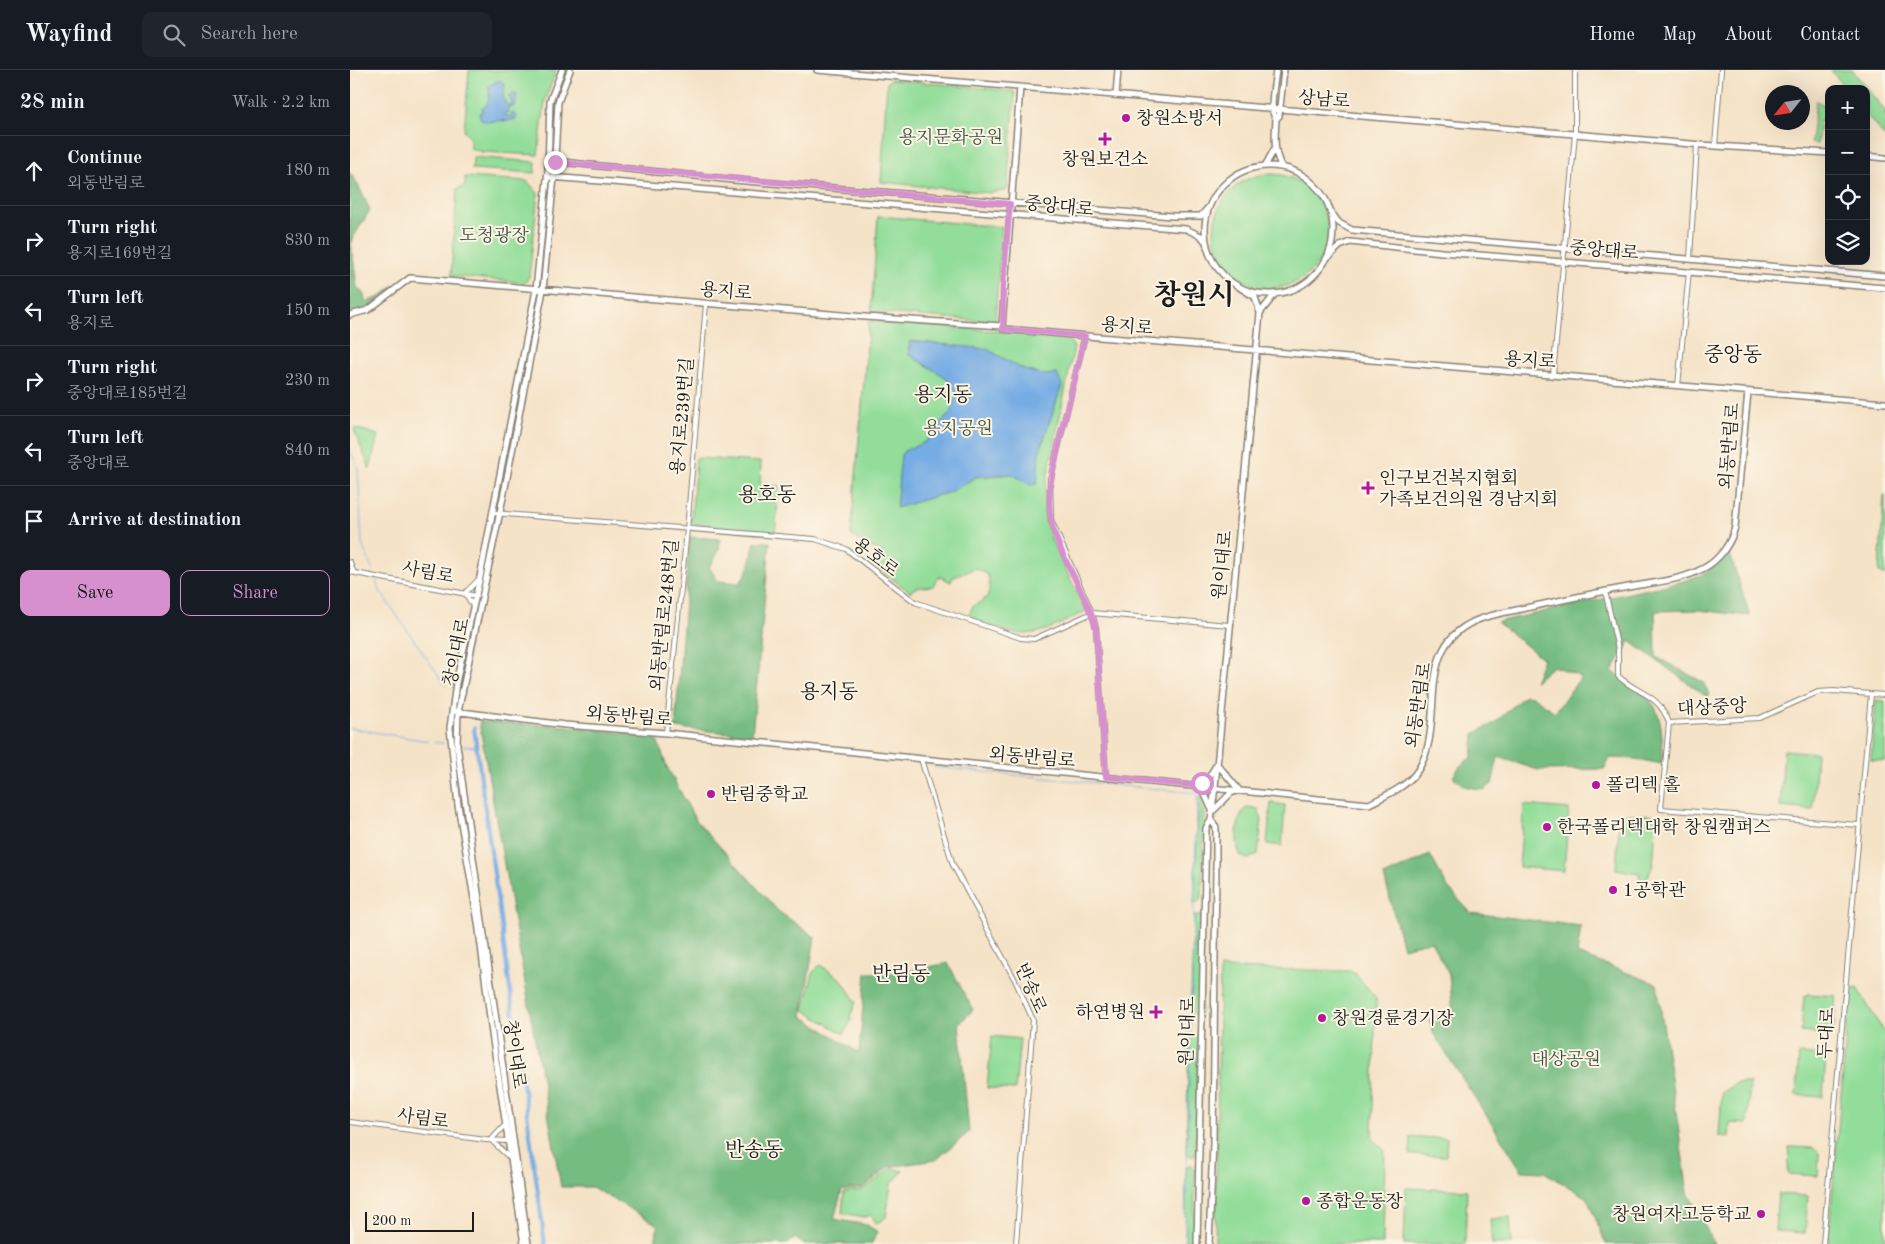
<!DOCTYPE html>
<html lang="en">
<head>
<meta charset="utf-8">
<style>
	:root { --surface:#171b24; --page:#20242c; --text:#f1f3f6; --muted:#9ea1a6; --line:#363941; --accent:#d690ce }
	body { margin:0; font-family:"Old Standard TT","Noto Serif KR",serif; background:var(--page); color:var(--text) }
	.controls { position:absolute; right:15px; top:15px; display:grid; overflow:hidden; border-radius:10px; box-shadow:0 5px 20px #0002 }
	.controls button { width:45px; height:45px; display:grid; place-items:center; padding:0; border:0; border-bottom:1px solid var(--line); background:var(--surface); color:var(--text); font:25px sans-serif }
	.compass { position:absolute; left:1415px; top:15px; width:45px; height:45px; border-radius:50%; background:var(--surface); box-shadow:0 5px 20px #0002; rotate:240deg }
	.scale { position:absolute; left:15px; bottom:12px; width:109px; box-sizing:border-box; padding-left:5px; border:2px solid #1c1c1c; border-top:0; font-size:14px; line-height:18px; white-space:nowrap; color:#1c1c1c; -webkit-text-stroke:4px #fcf5e5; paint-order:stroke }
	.stop { position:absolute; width:15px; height:15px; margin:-11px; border:4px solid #d690ce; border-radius:50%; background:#fff }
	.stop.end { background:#d690ce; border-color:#fff; box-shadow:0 1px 5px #0008 }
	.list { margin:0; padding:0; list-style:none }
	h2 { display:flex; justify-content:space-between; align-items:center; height:65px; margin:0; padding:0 20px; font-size:21px }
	h2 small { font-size:16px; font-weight:400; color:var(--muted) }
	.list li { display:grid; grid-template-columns:32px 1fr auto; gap:15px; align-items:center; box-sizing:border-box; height:70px; padding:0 20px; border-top:1px solid var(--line) }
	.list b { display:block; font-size:19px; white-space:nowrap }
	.list p { margin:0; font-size:16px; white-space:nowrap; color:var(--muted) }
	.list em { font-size:16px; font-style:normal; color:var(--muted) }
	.actions { display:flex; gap:10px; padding:15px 20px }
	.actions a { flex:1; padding:11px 0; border:1px solid var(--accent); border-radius:10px; text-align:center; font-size:18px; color:var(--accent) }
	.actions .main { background:var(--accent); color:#111 }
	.icon { flex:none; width:28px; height:28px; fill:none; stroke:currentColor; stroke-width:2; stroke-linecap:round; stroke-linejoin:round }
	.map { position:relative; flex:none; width:1535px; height:1174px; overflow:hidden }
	header { display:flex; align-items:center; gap:30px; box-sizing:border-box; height:70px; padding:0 25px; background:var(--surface); border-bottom:1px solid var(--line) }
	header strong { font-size:24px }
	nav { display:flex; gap:28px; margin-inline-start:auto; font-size:18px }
	.search { width:350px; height:45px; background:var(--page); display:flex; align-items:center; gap:12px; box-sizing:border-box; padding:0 18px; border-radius:10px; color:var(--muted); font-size:19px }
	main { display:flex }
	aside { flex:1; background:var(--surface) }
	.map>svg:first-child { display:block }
	.green { fill:#91dd99; stroke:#567c5a }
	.forest { fill:#74bc81; stroke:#486c4e }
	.water { fill:#76ace4; stroke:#496480 }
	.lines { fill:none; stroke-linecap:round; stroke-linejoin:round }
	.stream { stroke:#76ace4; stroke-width:1 }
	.canal { stroke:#76ace4; stroke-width:4 }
	.minor-casing { stroke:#888072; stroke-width:6 }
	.major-casing { stroke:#888072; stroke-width:8 }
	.minor { stroke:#fff; stroke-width:4 }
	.major { stroke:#fff; stroke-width:5 }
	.route { stroke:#d690ce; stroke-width:6 }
	.poi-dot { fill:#b5179e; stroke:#fcf5e5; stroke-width:2 }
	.labels { text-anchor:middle; stroke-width:4; stroke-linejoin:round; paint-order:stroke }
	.street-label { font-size:18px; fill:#1c1c1c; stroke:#fcf5e5 }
	.poi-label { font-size:18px; fill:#1c1c1c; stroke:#fcf5e5; text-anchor:start }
	.park-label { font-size:18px; fill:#3f5642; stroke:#fcf5e5 }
	.quarter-label { font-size:20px; fill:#1c1c1c; stroke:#fcf5e5 }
	.town-label { font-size:28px; font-weight:bold; fill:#1c1c1c; stroke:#fcf5e5 }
</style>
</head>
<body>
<header>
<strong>Wayfind</strong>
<div class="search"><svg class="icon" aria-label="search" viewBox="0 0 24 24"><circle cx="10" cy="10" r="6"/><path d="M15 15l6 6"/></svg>Search here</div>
<nav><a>Home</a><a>Map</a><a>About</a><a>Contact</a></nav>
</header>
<main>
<aside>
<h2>28 min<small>Walk · 2.2 km</small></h2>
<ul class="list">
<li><svg class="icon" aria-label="ahead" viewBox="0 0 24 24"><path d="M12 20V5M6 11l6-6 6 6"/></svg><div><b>Continue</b><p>외동반림로</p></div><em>180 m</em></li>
<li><svg class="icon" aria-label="right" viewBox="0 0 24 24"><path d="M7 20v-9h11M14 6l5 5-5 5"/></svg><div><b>Turn right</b><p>용지로169번길</p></div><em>830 m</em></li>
<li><svg class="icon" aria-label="left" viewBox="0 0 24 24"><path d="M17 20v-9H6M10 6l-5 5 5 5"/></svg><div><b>Turn left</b><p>용지로</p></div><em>150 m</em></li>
<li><svg class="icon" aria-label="right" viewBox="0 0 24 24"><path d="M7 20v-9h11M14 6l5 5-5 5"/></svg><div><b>Turn right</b><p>중앙대로185번길</p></div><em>230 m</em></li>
<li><svg class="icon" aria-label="left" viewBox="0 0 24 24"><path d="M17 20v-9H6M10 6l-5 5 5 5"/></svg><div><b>Turn left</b><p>중앙대로</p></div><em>840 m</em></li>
<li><svg class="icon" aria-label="arrive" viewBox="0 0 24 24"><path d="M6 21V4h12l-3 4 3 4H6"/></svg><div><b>Arrive at destination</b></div></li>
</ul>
<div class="actions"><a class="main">Save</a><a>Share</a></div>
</aside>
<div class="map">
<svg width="1535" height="1174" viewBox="0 0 1535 1174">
	<rect width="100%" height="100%" fill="#fcf5e5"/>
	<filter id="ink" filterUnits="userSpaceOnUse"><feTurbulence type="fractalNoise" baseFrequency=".02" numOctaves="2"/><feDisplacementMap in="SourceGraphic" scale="10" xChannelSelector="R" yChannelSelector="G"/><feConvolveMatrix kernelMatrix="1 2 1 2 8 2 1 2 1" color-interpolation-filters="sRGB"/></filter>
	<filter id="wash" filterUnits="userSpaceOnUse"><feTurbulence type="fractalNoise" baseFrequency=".0096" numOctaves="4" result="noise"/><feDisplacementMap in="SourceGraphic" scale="20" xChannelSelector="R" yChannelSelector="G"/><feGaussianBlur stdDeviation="1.12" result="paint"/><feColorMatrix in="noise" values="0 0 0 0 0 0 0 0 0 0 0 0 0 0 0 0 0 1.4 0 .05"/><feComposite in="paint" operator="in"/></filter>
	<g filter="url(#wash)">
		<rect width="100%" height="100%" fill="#f5e3c8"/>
		<path class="green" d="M119 0H206L195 32 188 85 132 82 120 78V67L114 61Z
			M1481 0H1502L1535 41V67L1516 44V19H1496Z
			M541 9 663 21 665 24 657 120 641 123 531 112 537 12Z
			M1466 31 1479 37V50L1470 51 1467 74 1461 73Z
			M123 87 186 92 185 103 122 99Z
			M864 161a57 57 0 1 1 114 0a57 57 0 1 1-114 0Z
			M115 107 177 111 188 123 179 207 175 213 101 206 107 119 115 116Z
			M528 146 652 157 645 252 521 242Z
			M519 251 646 261 719 270 724 277 696 414 695 444 702 471 736 541C717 550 696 564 674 564 662 565 632 552 618 547L623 536C640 528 641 524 638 505L626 498 603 507 601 512 589 506 583 516 565 518 560 522 531 501 525 492 533 482 517 476 501 465Z
			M5 358 28 365 20 399 4 360Z
			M346 388 411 392 410 414 429 416 425 466 341 453Z
			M1534 425H1535V506L1529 502Z
			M1526 630 1535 631V691L1521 690Z
			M1434 680 1467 683 1463 740 1430 737Z
			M849 727 854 729 852 828 844 835Z
			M921 733 935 735 932 776 917 774Z
			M1174 735 1219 739 1214 801 1169 797Z
			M898 737 908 739 912 749 908 784 898 789 891 786C884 776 886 743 898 737Z
			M1270 744 1307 745 1303 795 1295 813 1290 812 1289 803 1266 799Z
			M844 846H852L851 942 846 948 840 947Z
			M470 895 491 909 506 932 500 947 502 949 494 964 454 940 463 902Z
			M870 898 1003 901 1026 928 1022 1069 1035 1081 1033 1174H865Z
			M1507 918 1535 964V1174H1478L1500 920Z
			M1459 924 1486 926 1483 965 1451 962 1454 926Z
			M839 964 848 965 846 1081 844 1086 836 1085Z
			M642 966 670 969 665 1020 637 1018Z
			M1449 984 1476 986 1473 1027 1446 1025Z
			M1387 1013H1400L1397 1054 1380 1053 1379 1067 1369 1066 1372 1022Z
			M1061 1067 1097 1068 1096 1086 1060 1085Z
			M1439 1077 1464 1078 1469 1083 1468 1106 1438 1104Z
			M842 1095 845 1098 844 1174H835L836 1096Z
			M542 1098 553 1101 541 1114 536 1147 527 1154 521 1145 514 1147 492 1143 494 1122 513 1120Z
			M1056 1118 1117 1120 1115 1174H1054Z
			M1428 1124 1458 1126 1455 1163 1425 1161Z
			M1160 1147 1162 1174H1142L1140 1149Z"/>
		<path class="forest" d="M0 103 6 111 20 140 1 171 7 217 13 223 16 232 30 227 44 216 42 221 12 241 0 243Z
			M340 467 370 469 369 481 359 497 368 511 390 513 399 498 405 472H420L402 665 325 658Z
			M1380 484 1400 546 1349 540 1305 541 1306 587 1353 612 1359 624 1357 627 1280 571 1262 601C1273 610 1287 617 1297 627 1315 644 1312 672 1312 694L1286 689 1260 688 1254 699 1188 700 1148 687 1142 714 1133 720 1114 716 1103 707 1110 696 1122 687 1124 664 1146 652 1175 625 1182 626 1205 642 1231 607 1203 596 1184 612 1193 589 1147 552 1330 512 1351 505Z
			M129 652 217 656 306 667 317 697 345 749 428 841 465 867 452 946 509 983 516 903H551L598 893 623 940 609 954 619 1062 586 1090 538 1097 513 1118 492 1120 484 1149 517 1155 528 1162 521 1174H453L445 1168 438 1174H305L308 1155 242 1117H211Z
			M1080 785 1098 818 1121 843 1231 856 1227 884 1307 914 1338 1123 1364 1174H1256L1237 1128 1194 1102 1172 1101 1085 966 1079 950 1103 943 1099 905 1081 871 1053 878 1034 806Z"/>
		<path class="water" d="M149 10 155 14 153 26 155 33 160 36 162 33 158 25 162 27V23L167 25 165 36 157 38 158 43H154V45L161 47 162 43 167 46 166 49 153 52 155 50 138 52 131 49 129 43 133 41 132 38 136 36 139 29V16Z
			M560 271 637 279 672 299 692 305 707 304 712 315 689 383 687 414 680 415 662 404 626 407 600 422 546 438 551 385 554 381 573 373 578 369 582 360 601 343 607 323 595 307 558 284Z"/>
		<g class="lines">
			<path class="stream" d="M0 379 8 399 12 474 24 504
				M25 508 30 521 96 616
				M0 658 78 671
				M84 672 93 673
				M114 676 127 677
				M584 697 847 723 835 1174"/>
			<path class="canal" d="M124 658 195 1174"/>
		</g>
	</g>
	<g filter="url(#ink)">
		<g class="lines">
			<g class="minor-casing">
				<path id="minor" d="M1365 76 1371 0
					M1340 188 1347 75
					M735 265 700 409 701 450 742 543 746 558 756 707
					M1203 305 1225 64V0
					M1328 316 1339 201
					M143 443 465 469 496 479 565 532 671 568 684 569 742 543 879 555
					M0 492 3 501
					M0 502 127 526
					M1255 521 1268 579V606C1288 625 1309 623 1319 653L1311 739 1508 755
					M115 523 129 509
					M115 523 123 536
					M1319 653 1410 648 1468 622 1483 621 1521 624
					M316 663 337 460 356 234
					M571 689 603 795 665 910 683 950 666 1174
					M0 1052 136 1070 158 1071
					M141 1070 161 1089
					M141 1070 156 1054
					M1473 1174 1521 624 1535 625"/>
			</g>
			<g class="major-casing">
				<path id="major" d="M467 0 1365 76 1479 83
					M926 0C925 13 918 39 926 49 925 66 923 82 932 97
					M766 25 768 0
					M926 49 929 46 934 0
					M1516 86 1535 88
					M202 91 384 110 822 146H851L858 138
					M855 160a64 64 0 1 1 128 0a64 64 0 1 1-128 0Z
					M915 96 925 78
					M201 107 836 159 851 166 856 172
					M980 141 989 153 1002 160 1535 206
					M976 189 990 176 1000 172 1092 182 1535 218
					M910 243 925 224
					M0 245 18 240 60 208 85 210 515 247 652 256 653 259 1535 333
					M652 256 670 17
					M103 641 215 655 316 663 1019 734C1037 725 1057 717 1068 700 1098 653 1061 579 1125 551 1141 544 1159 542 1176 538 1212 530 1248 522 1284 516 1307 512 1333 510 1354 498 1369 490 1381 474 1385 457L1398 322
					M845 715 859 707 867 694 889 720 881 723 862 742
					M848 717 853 720 861 738
					M174 1174 142 964 128 852 108 735 100 658 106 613 130 507 186 220 198 100 200 31 212 0
					M178 1174 112 710 107 675 108 642 155 418 193 220 204 107 208 32 220 0
					M847 1174 856 758 861 750 865 717 910 243 905 227 889 217
					M859 1174 863 1073 866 795V757L861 750"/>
			</g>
			<use href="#minor" class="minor"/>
			<use href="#major" class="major"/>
		</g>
	</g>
	<g class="lines" filter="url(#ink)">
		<path class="route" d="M205 92 660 134 653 217V259L735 266C727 298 720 330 712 362 706 391 695 419 701 449 707 484 736 521 746 558L756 707 845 716 852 713"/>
	</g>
	<g class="poi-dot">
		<circle cx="776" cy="48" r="5"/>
		<path d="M752.5 61.5h5v5h5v5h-5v5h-5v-5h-5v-5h5z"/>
		<path d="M1015.5 410.5h5v5h5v5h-5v5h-5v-5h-5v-5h5z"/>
		<circle cx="1246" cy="715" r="5"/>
		<circle cx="361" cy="724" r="5"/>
		<circle cx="1197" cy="757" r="5"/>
		<circle cx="1263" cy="820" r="5"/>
		<path d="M803.5 934.5h5v5h5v5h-5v5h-5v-5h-5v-5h5z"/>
		<circle cx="972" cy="948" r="5"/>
		<circle cx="956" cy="1131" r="5"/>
		<circle cx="1411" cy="1144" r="5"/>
	</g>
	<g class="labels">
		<g class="street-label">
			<text transform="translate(974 29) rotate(5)" y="6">상남로</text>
			<text transform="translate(709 136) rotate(6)" y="6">중앙대로</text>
			<text transform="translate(1254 180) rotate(5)" y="6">중앙대로</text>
			<text transform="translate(376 221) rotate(5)" y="6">용지로</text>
			<text transform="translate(777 256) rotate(5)" y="6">용지로</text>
			<text transform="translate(1180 290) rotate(4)" y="6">용지로</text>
			<text transform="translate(332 346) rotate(-85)" y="6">용지로239번길</text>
			<text transform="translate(1379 376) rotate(-85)" y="6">외동반림로</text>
			<text transform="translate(526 487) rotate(37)" y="6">용호로</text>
			<text transform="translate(872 495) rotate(-84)" y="6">원이대로</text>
			<text transform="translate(78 502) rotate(11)" y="6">사림로</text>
			<text transform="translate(314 545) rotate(-84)" y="6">외동반림로248번길</text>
			<text transform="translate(106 582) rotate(-78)" y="6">창이대로</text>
			<text transform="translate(1068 635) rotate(-81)" y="6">외동반림로</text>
			<text transform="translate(1362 637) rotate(-3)" y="6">대상중앙</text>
			<text transform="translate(279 646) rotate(5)" y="6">외동반림로</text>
			<text transform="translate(682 687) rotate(5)" y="6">외동반림로</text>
			<text transform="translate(681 918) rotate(66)" y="6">반송로</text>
			<text transform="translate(837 961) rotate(-88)" y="6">원이대로</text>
			<text transform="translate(1476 963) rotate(-86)" y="6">두대로</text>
			<text transform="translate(165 984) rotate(82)" y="6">창이대로</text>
			<text transform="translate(73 1048) rotate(8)" y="6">사림로</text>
		</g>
		<g class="poi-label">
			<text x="786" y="54">창원소방서</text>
			<text x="755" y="95" text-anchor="middle">창원보건소</text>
			<text x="1029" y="414">인구보건복지협회<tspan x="1029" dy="21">가족보건의원 경남지회</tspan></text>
			<text x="1256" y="721">폴리텍 홀</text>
			<text x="371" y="730">반림중학교</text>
			<text x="1207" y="763">한국폴리텍대학 창원캠퍼스</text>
			<text x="1273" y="826">1공학관</text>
			<text x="795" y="948" text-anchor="end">하연병원</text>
			<text x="982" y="954">창원경륜경기장</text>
			<text x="966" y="1137">종합운동장</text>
			<text x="1401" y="1150" text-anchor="end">창원여자고등학교</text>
		</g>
		<g class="park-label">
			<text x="601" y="73">용지문화공원</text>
			<text x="144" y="171">도청광장</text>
			<text x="608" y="364">용지공원</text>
			<text x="1216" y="995">대상공원</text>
		</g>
		<g class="quarter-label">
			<text x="1383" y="291">중앙동</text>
			<text x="593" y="331">용지동</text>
			<text x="417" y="431">용호동</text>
			<text x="479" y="628">용지동</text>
			<text x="551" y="910">반림동</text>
			<text x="404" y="1086">반송동</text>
		</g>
		<g class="town-label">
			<text x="844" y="234">창원시</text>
		</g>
	</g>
</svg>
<div class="controls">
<button>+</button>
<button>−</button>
<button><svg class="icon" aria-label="locate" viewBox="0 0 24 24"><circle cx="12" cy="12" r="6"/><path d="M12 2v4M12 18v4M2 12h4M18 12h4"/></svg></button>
<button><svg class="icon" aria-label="layers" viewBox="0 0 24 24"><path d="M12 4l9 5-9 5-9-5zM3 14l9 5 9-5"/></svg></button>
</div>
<svg class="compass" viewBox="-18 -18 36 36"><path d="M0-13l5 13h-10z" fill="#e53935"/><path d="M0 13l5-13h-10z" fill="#9ea1a6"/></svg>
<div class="scale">200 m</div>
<div class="stop" style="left:852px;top:713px"></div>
<div class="stop end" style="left:205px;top:92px"></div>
</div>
</main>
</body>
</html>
